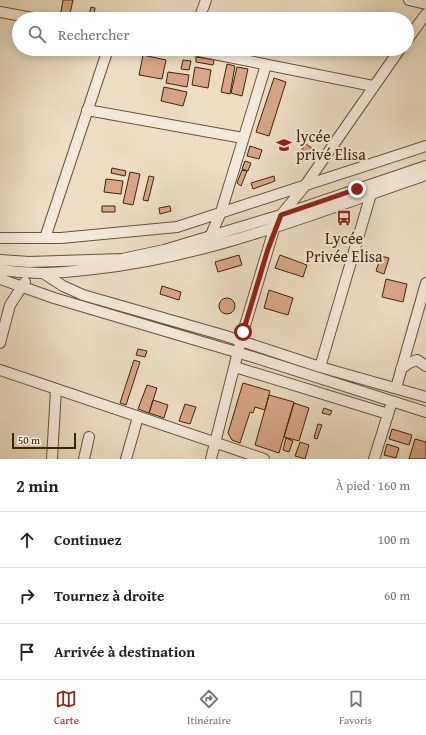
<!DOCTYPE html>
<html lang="fr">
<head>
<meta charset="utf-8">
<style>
	:root { --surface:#fff; --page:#f6f6f6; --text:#222; --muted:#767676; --line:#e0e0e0; --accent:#8f2418 }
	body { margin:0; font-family:"Gentium Book Plus",serif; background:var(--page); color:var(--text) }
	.scale { position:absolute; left:12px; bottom:10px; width:64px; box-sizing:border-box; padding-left:4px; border:2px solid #3f2508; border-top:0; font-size:11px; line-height:14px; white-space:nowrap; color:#3f2508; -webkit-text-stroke:3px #f3e9d8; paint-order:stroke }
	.stop { position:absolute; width:12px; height:12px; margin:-9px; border:3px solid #8f2418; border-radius:50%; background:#fff }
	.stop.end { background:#8f2418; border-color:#fff; box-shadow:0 1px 4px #0008 }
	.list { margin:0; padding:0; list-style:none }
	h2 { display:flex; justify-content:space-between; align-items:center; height:52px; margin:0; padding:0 16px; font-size:17px }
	h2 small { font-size:13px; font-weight:400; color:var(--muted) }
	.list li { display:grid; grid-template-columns:26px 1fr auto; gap:12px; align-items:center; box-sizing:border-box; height:56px; padding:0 16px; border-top:1px solid var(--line) }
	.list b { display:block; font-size:15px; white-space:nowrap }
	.list em { font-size:13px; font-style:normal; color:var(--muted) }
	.icon { flex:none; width:22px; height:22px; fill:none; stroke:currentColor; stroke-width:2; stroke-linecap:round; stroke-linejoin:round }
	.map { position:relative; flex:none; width:426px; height:459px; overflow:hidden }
	.search { position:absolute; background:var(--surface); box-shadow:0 2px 10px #0003; left:12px; right:12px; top:12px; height:44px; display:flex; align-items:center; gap:10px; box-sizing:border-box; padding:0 14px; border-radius:22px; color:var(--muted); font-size:15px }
	.sheet { height:220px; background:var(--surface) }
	nav { display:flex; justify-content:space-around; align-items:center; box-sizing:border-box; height:56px; border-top:1px solid var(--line); background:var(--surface); font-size:11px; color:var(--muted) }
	nav a { display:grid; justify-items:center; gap:2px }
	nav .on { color:var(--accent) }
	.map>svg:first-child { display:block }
	.building { fill:#d7a688; stroke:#3f2508 }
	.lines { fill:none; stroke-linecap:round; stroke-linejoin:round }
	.minor-casing { stroke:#6a5337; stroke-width:12 }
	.minor { stroke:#f3e9d8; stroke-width:10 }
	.route { stroke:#8f2418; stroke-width:5 }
	.labels { text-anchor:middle; stroke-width:4; stroke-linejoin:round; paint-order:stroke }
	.poi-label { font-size:16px; fill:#3f2508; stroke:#f3e9d8; text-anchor:start }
</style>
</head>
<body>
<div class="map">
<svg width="426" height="459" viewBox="0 0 426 459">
	<rect width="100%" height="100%" fill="#ecddc3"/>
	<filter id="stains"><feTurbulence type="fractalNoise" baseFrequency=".005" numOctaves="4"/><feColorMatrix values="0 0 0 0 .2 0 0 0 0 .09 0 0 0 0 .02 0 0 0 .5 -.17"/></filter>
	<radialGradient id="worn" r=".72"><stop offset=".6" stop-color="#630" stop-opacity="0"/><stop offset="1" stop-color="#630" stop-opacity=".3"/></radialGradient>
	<path class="building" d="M63 0H73L69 18 60 17Z
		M91 7 95 8 93 19H88Z
		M143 55 166 60 162 79 139 75Z
		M196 57 214 60 213 65 196 62Z
		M183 60 191 61 189 70 181 69Z
		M227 64 235 66 230 94 221 92Z
		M195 67 211 70 208 88 192 85Z
		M237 67 248 69 242 96 231 93Z
		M168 72 189 75 187 87 166 83Z
		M274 78 286 82 269 136 256 132Z
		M164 87 187 92 183 106 161 101Z
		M306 144 313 149 302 162 296 158Z
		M250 146 262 150 259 159 247 156Z
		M245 161 251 163 248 171 242 169Z
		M112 168 126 171 125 176 111 173Z
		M242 170 247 171 241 186 237 183Z
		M130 172 140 174 133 205 123 203Z
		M149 176 154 177 148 201 143 200Z
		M274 176 275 181 253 189 251 183Z
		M106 179 123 181 121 194 104 192Z
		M102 206H115V212H102Z
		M170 206 171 211 160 214 159 208Z
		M239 255 242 265 218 272 215 262Z
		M280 255 307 265 303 277 275 268Z
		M381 256 389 258 384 274 376 271Z
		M386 279 407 284 403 302 382 297Z
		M162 286 181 292 179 300 160 294Z
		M269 290 293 298 288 315 264 308Z
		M219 306a8 8 0 1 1 16 0a8 8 0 1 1-16 0Z
		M138 349 147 351 145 357 136 355Z
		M134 360 140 362 126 405 120 403Z
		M243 383 270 391 265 410 255 407 253 413 250 412 240 443 232 440 228 433Z
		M147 385 157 388 149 413 138 409Z
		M269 395 294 402 279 453 255 445Z
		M153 400 168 405 164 418 149 413Z
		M294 403 309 408 299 441 284 437Z
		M185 404 196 407 190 424 179 421Z
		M324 408 332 411 330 415 322 413Z
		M318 424 322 425 317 439 314 438Z
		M392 429 412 435 409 445 389 439Z
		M286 438 293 441 289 452 283 450Z
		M415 439 426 442V459H409Z
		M300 442 309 445 305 459 295 456Z
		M387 444 399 448 396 458 384 455Z"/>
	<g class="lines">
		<g class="minor-casing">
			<path id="minor" d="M409 0 426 4
				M0 12 38 19
				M199 19 206 0
				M407 40 426 14
				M189 49 373 86
				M87 110 243 138
				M210 237 221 212 266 65
				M0 238H61L177 227 426 146
				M45 238 108 49
				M0 260 29 262 122 259 164 250 281 215 426 166
				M0 270C35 275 59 273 94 269 208 257 318 212 426 175
				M43 273 63 286 83 295 226 336 320 367 426 397
				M0 279 54 298 253 357 426 412
				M0 343 10 305 25 282
				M235 367 388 414
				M320 367 371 194
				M401 369 409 363 417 360 426 366
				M0 370 264 459
				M396 388 426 283
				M52 459 56 389
				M84 459 89 437
				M126 459 138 417
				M211 459 243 332 275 226 281 215 304 187 400 49
				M374 459 390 408"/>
		</g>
		<use href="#minor" class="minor"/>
	</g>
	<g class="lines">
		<path class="route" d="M243 332 268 249 281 215 357 189"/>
	</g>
	<defs>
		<g id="school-bare" transform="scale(1.2)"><path d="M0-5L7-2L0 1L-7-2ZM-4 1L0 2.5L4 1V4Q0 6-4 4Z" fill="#8f2418" stroke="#f3e9d8" stroke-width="2.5" paint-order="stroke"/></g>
		<g id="bus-bare" transform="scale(1.2)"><path d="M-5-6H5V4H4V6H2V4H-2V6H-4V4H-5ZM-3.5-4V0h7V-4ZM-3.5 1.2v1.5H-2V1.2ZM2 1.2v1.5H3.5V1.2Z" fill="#8f2418" stroke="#f3e9d8" stroke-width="2.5" paint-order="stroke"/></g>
	</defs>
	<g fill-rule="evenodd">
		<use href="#school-bare" x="284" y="145"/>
		<use href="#bus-bare" x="344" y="218"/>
	</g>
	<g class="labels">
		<g class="poi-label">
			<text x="296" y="142">lycée<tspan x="296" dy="18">privé Elisa</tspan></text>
			<text x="344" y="244" text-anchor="middle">Lycée<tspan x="344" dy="18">Privée Elisa</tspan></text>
		</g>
	</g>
	<rect width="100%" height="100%" filter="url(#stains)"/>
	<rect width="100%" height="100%" fill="url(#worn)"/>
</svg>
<div class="scale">50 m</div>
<div class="stop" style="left:243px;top:332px"></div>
<div class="stop end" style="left:357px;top:189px"></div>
<div class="search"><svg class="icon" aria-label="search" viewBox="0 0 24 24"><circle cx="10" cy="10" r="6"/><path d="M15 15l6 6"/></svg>Rechercher</div>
</div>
<section class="sheet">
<h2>2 min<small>À pied · 160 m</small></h2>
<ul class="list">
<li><svg class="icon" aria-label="ahead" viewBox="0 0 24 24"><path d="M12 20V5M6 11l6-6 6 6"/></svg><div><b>Continuez</b></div><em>100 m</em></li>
<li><svg class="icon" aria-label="right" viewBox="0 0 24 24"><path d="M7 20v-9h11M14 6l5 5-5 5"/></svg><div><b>Tournez à droite</b></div><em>60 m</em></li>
<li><svg class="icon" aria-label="arrive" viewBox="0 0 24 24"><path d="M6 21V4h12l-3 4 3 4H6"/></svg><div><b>Arrivée à destination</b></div></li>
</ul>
</section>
<nav>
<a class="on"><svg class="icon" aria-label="map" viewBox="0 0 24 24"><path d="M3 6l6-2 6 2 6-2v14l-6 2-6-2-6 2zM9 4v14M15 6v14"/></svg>Carte</a>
<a><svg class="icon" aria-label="directions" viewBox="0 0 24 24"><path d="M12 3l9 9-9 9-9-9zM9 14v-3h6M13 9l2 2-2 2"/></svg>Itinéraire</a>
<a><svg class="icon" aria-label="saved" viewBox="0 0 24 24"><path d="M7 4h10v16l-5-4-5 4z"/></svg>Favoris</a>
</nav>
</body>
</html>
